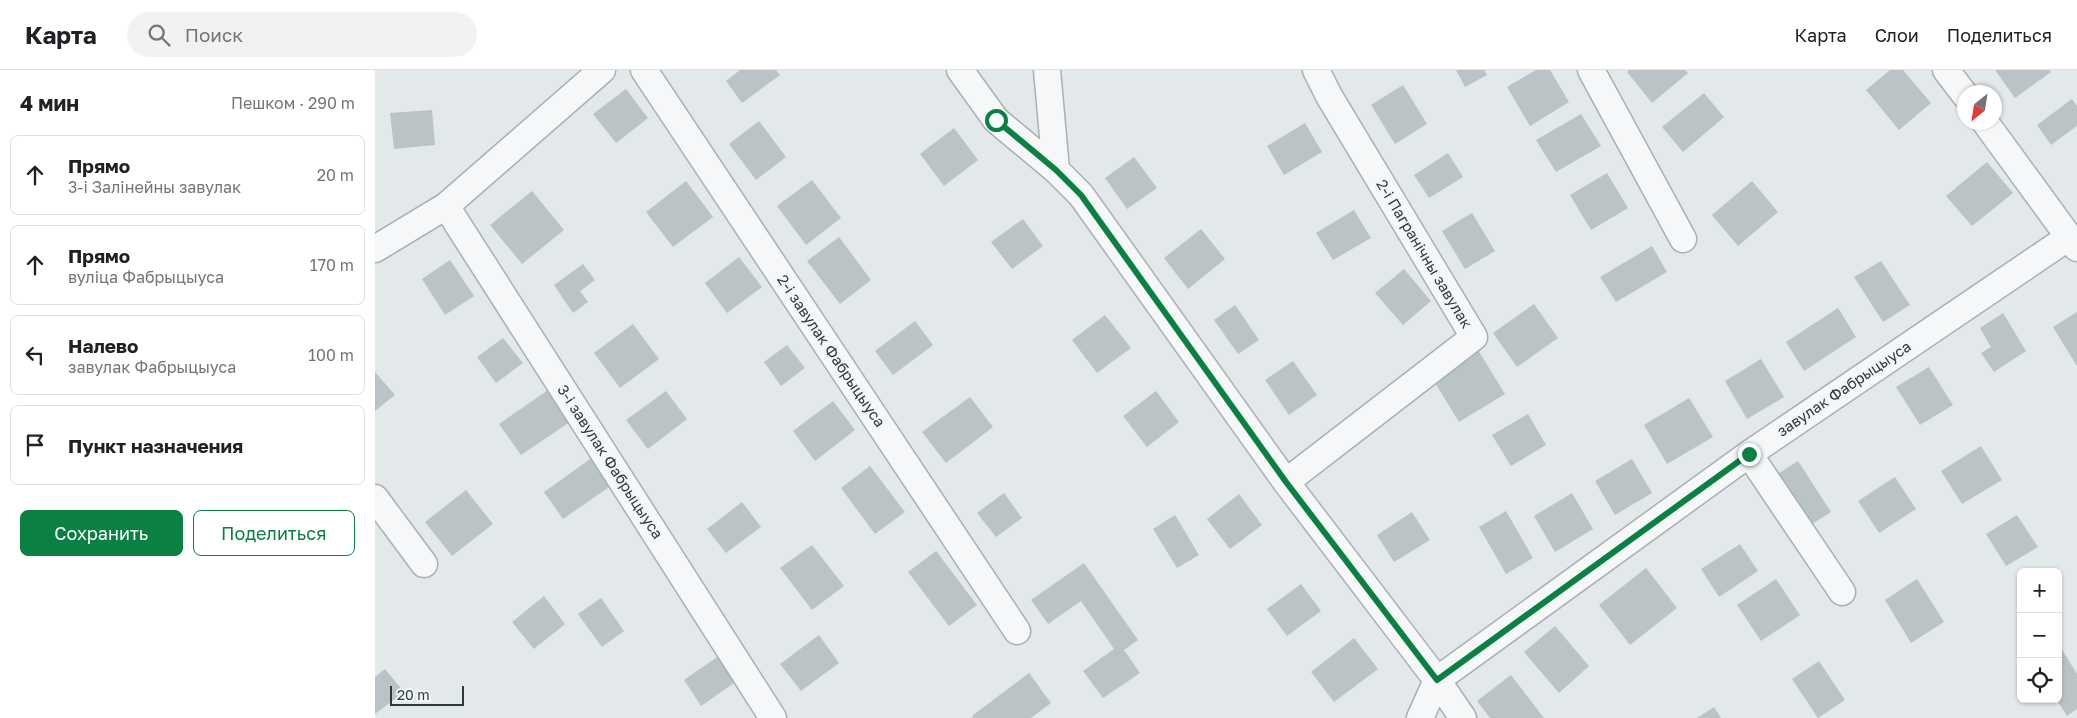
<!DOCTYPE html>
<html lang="ru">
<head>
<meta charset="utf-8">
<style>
	:root { --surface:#fff; --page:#f2f2f2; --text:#202124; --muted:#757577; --line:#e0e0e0; --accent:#0b8043 }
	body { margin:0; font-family:"Golos Text",sans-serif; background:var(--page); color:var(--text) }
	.controls { position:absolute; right:15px; bottom:15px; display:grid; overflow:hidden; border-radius:8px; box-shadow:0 1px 4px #0004 }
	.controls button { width:45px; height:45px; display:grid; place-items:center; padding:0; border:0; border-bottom:1px solid var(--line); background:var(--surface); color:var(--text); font:25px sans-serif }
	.compass { position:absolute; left:1582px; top:15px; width:45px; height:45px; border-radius:50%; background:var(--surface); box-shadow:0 1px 4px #0004; rotate:210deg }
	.scale { position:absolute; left:15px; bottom:12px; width:74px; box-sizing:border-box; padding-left:5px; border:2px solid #2c3a40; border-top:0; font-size:14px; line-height:18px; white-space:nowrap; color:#2c3a40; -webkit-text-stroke:4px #f2f6f7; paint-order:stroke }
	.stop { position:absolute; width:15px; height:15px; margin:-11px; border:4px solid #0b8043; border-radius:50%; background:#fff }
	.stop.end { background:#0b8043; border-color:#fff; box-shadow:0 1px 5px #0008 }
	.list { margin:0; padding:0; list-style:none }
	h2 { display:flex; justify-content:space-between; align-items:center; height:65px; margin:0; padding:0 20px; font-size:21px }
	h2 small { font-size:16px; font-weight:400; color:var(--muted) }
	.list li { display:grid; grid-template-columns:32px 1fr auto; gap:15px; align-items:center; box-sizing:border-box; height:80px; margin:0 10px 10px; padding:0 10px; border:1px solid var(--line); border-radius:8px }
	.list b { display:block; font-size:19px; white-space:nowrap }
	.list p { margin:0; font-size:16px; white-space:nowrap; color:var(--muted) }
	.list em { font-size:16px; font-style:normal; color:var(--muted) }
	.actions { display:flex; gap:10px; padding:15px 20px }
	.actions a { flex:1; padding:11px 0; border:1px solid var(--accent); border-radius:8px; text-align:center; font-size:18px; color:var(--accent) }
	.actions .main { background:var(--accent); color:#fff }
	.icon { flex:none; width:28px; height:28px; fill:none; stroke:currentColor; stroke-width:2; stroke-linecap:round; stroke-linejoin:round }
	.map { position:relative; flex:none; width:1702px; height:648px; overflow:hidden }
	header { display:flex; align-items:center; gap:30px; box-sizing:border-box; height:70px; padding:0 25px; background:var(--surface); border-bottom:1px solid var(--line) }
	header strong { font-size:24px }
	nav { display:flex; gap:28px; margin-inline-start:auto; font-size:18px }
	.search { width:350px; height:45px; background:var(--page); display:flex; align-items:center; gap:12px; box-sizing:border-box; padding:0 18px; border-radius:28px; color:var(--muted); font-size:19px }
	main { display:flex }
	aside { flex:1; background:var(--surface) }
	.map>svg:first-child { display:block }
	.building { fill:#bac3c6 }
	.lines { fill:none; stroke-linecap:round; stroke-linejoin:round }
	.minor-casing { stroke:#a8b0b4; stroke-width:29 }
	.minor { stroke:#f5f7f8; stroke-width:26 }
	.route { stroke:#0b8043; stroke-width:6 }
	.labels { text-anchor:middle; stroke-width:4.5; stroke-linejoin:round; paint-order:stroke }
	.street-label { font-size:15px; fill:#2c3a40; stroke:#f2f6f7 }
</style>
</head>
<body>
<header>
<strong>Карта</strong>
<div class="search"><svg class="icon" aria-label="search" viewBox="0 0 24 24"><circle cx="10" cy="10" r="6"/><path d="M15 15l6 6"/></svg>Поиск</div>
<nav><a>Карта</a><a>Слои</a><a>Поделиться</a></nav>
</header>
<main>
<aside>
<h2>4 мин<small>Пешком · 290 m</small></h2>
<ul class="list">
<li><svg class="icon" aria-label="ahead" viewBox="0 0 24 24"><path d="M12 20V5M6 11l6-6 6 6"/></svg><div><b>Прямо</b><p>3-і Залінейны завулак</p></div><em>20 m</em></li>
<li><svg class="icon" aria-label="ahead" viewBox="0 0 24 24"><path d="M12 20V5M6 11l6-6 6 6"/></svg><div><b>Прямо</b><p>вуліца Фабрыцыуса</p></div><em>170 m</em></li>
<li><svg class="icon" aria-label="left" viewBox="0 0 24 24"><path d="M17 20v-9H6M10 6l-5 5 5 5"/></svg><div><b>Налево</b><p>завулак Фабрыцыуса</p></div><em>100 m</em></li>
<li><svg class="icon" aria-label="arrive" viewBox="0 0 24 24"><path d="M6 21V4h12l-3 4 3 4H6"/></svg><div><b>Пункт назначения</b></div></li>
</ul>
<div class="actions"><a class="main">Сохранить</a><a>Поделиться</a></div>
</aside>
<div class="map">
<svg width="1702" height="648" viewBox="0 0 1702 648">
	<rect width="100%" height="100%" fill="#e3e8ea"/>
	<path class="building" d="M365 0H401L405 5 367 33 351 11Z
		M1081 0H1109L1112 5 1090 17Z
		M1161 0H1175L1194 32 1155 56 1132 17Z
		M1254 0H1310L1313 3 1277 33 1252 2Z
		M1515 0H1528L1556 33 1524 60 1491 20Z
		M1620 0H1674L1676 2 1640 28Z
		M1028 15 1052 54 1020 74 996 35Z
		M251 19 273 48 241 73 218 44Z
		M1329 23 1349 47 1308 82 1287 57Z
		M1697 29 1702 36V56L1676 75 1662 55Z
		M57 40 60 75 19 79 15 43Z
		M1206 44 1226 76 1181 102 1161 70Z
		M384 51 411 87 381 110 354 74Z
		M930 53 947 82 909 105 892 76Z
		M579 58 603 90 569 116 545 84Z
		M1073 83 1088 107 1054 128 1039 105Z
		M759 87 782 118 752 139 730 108Z
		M1612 92 1638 123 1597 156 1571 126Z
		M1232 103 1253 138 1216 160 1195 125Z
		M437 110 466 148 431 175 402 136Z
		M311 111 338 147 298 177 271 142Z
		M1377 111 1403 142 1363 176 1337 145Z
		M157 121 189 160 147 194 115 155Z
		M979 140 996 168 958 190 941 163Z
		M1097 143 1120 181 1090 199 1067 161Z
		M648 149 668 176 637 199 616 172Z
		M826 159 850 189 813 219 789 188Z
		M464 167 496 210 465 234 432 191Z
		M1277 176 1292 202 1241 232 1225 207Z
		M364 187 387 217 352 243 330 213Z
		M75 190 99 226 70 245 47 209Z
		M1506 191 1535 235 1508 252 1479 207Z
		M208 194 220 210 205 221 213 232 198 243 179 215Z
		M1029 199 1056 231 1028 255 1000 223Z
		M1159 234 1183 268 1142 297 1118 263Z
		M860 235 884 270 863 284 839 250Z
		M1463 238 1481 267 1429 301 1411 272Z
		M1702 242V296L1678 257Z
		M1628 243 1651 281 1619 302 1606 283 1616 277 1605 258Z
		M730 245 756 278 722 303 697 270Z
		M540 251 558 275 518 305 500 281Z
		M258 254 284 289 245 318 219 283Z
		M128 268 148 293 121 313 102 287Z
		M412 275 430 298 406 316 389 292Z
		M1103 280 1130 324 1084 352 1057 308Z
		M1386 289 1409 327 1372 349 1350 311Z
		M918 291 942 325 914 345 890 310Z
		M1554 297 1578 335 1545 355 1521 317Z
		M0 302 20 325 0 341Z
		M173 320 195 352 146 385 124 354Z
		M291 321 312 349 273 379 251 350Z
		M781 321 804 352 772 377 748 346Z
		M595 327 618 357 571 393 547 362Z
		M1314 328 1338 367 1292 394 1269 355Z
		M458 331 480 360 440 391 418 361Z
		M1153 344 1171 375 1136 396 1117 365Z
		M1606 376 1627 410 1587 434 1566 401Z
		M218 387 237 415 188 449 169 422Z
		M1257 389 1277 423 1240 445 1220 411Z
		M1423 391 1456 442 1434 456 1401 405Z
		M495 396 530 442 500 464 466 418Z
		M1520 407 1541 439 1504 463 1483 431Z
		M91 420 118 454 77 486 50 452Z
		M629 423 647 448 621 467 602 443Z
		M1197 423 1218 459 1180 482 1159 446Z
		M864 424 887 455 855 479 832 449Z
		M367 432 386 457 351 483 332 459Z
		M1131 441 1158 488 1131 504 1104 457Z
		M1037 442 1055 470 1019 492 1002 465Z
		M800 445 824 485 802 498 778 459Z
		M1642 445 1663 477 1631 496 1611 464Z
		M1365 474 1383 501 1344 527 1326 499Z
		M437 475 469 516 437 540 405 498Z
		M561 481 602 535 574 556 533 502Z
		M709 493 763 570 749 580 765 603 728 628 708 601 739 579 706 531 673 554 656 530Z
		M1271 498 1302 538 1255 575 1224 535Z
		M1401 509 1425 545 1386 571 1362 535Z
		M1542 509 1569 552 1536 573 1510 530Z
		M926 514 946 541 912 566 892 539Z
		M169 526 190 554 159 579 137 552Z
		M226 528 249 561 227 577 203 544Z
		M1180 556 1214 596 1184 623 1149 582Z
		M444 565 464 593 426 621 405 594Z
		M979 568 1003 599 959 632 936 602Z
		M1686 578 1702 604V639L1692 646 1681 629H1683V580Z
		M345 585 362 611 326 636 309 610Z
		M1444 591 1470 630 1443 648 1417 609Z
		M10 599 29 622 0 644V607Z
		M654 603 676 633 656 648H598L597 646Z
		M1136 605 1169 648H1115L1102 631Z
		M1339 637 1346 648H1322Z"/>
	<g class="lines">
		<g class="minor-casing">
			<path id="minor" d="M269 0 642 561
				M585 0 621 50 681 100
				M672 0 681 100 706 125 911 412 1062 610 1088 648
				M1216 0 1308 169
				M1571 0 1590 25
				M1610 52 1702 178
				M71 136 398 648
				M0 179 71 136 227 0
				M1374 384 1467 522
				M911 412 1099 267 954 26 941 0
				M0 428 49 494
				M1045 648 1062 610 1374 384 1694 167"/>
		</g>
		<use href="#minor" class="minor"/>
	</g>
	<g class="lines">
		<path class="route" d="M621 50 681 100 706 125 911 412 1062 610 1374 384"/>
	</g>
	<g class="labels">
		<g class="street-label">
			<text transform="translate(1049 184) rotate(59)" y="5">2-і Пагранічны завулак</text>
			<text transform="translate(456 281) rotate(56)" y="5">2-і завулак Фабрыцыуса</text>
			<text transform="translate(1469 319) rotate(-34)" y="5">завулак Фабрыцыуса</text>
			<text transform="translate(235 392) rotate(57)" y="5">3-і завулак Фабрыцыуса</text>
		</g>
	</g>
</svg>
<div class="controls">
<button>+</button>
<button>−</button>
<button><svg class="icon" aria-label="locate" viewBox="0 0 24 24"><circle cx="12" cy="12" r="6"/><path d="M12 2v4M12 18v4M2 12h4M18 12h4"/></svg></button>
</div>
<svg class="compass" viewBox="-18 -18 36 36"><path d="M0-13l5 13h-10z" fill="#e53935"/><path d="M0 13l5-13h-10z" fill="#757577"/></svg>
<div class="scale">20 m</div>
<div class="stop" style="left:621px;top:50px"></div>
<div class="stop end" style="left:1374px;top:384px"></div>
</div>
</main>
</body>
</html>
